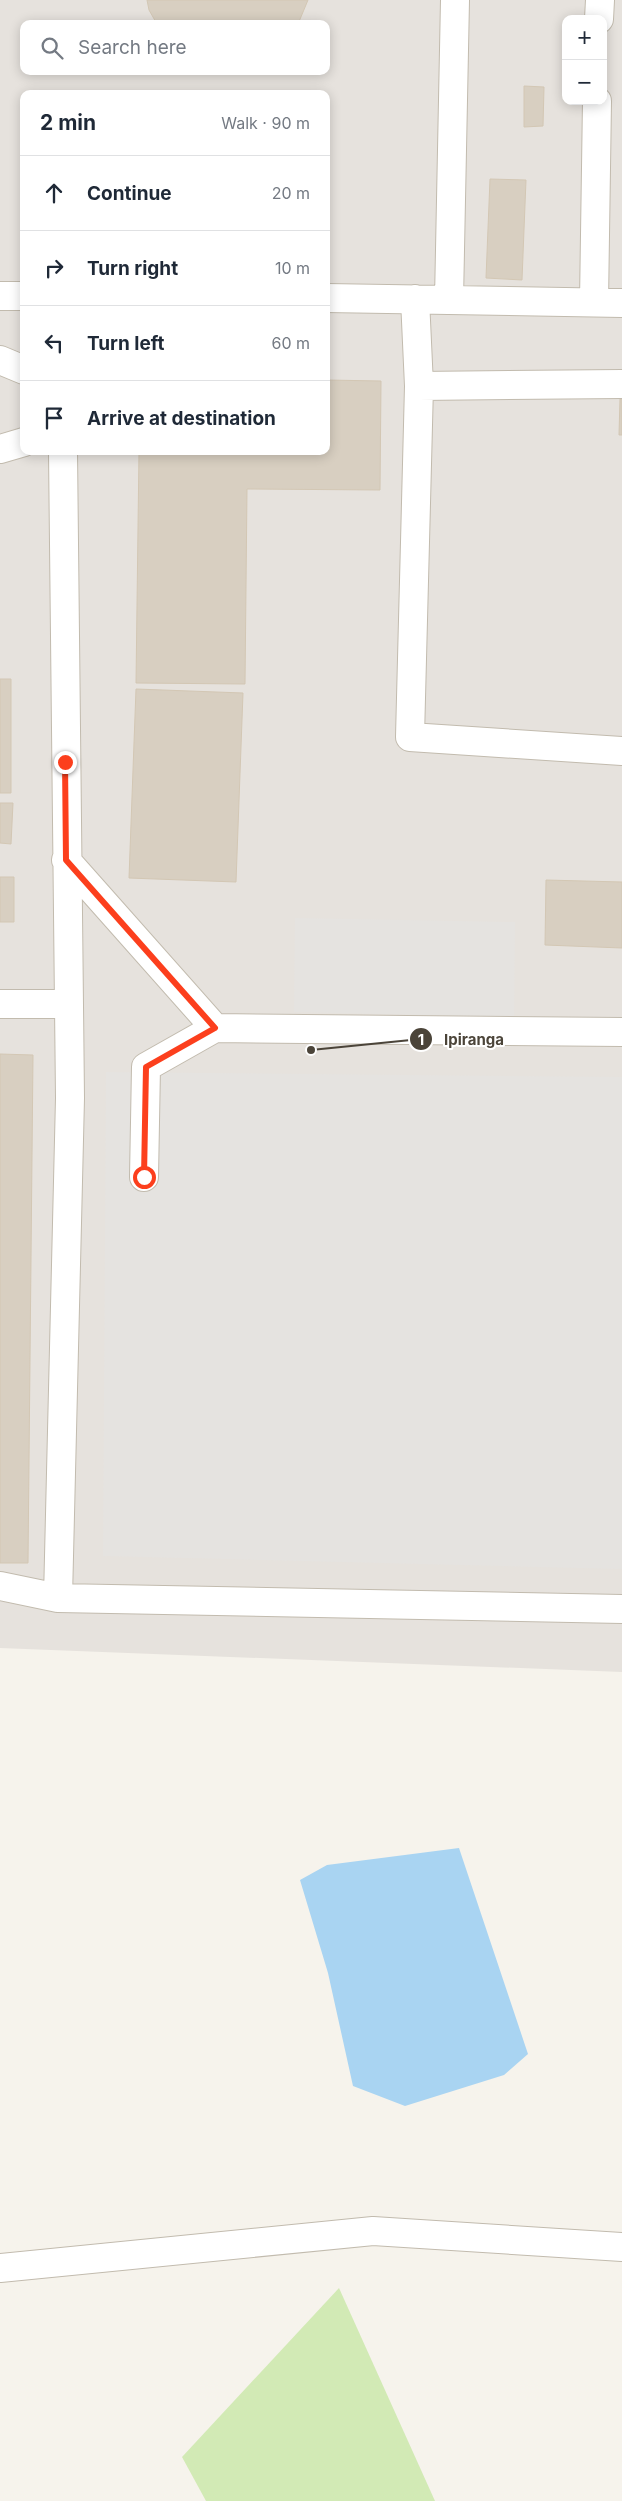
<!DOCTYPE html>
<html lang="en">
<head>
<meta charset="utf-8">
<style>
	:root { --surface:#fff; --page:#f2f2f3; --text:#1f2937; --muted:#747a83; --line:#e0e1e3 }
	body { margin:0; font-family:Inter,sans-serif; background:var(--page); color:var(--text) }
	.controls { position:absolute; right:15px; top:15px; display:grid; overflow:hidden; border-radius:10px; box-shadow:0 2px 12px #0003 }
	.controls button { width:45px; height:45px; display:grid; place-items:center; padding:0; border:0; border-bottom:1px solid var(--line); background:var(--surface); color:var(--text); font:25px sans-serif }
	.stop { position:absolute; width:15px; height:15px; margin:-11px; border:4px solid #fc3f1d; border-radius:50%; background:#fff }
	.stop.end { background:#fc3f1d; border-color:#fff; box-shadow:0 1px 5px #0008 }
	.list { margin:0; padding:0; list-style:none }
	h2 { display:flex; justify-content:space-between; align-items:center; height:65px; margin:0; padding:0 20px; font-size:21px }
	h2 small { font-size:16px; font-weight:400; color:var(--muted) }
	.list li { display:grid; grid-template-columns:32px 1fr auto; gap:15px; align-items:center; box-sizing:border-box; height:75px; padding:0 20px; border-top:1px solid var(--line) }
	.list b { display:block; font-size:19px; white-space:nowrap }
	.list em { font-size:16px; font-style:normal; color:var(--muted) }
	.icon { flex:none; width:28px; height:28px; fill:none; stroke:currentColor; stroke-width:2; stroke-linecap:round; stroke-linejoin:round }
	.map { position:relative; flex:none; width:622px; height:2501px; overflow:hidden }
	.search { position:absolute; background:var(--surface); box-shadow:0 2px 12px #0003; left:20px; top:20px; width:310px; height:55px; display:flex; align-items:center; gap:12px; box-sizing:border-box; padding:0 18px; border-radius:10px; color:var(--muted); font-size:19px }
	.panel { position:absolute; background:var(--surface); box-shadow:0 2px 12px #0003; left:20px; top:90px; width:310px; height:365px; border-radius:10px }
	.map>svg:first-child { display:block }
	.industrial { fill:#e6e2dd; fill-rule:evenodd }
	.green { fill:#d2eab5 }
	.parking { fill:#e5e3e0 }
	.water { fill:#a9d4f2 }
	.building { fill:#d8cfc1; stroke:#d3c7b4 }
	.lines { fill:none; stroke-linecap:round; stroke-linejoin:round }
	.minor-casing { stroke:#c2bbae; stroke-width:30 }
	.minor { stroke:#fff; stroke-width:28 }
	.route { stroke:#fc3f1d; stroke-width:6 }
	.leader { fill:none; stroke:#4b4439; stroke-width:2 }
	.callout-dot { fill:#4b4439; stroke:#fff; stroke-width:2 }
	.mark-label { font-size:15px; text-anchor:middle; font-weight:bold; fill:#fff }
	.callout-label { font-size:15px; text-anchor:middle; font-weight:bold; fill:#4b4439; stroke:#fff; stroke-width:4; stroke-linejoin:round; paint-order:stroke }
</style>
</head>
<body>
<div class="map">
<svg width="622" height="2501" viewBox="0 0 622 2501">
	<rect width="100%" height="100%" fill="#f6f3ec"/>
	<path class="industrial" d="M0 0H622V1672L0 1648ZM566 19H603V101H566ZM24 24H326V71H24ZM24 94H326V451H24Z"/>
	<path class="green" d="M339 2288 435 2501H206L182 2457Z"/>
	<path class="parking" d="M295 918 515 922 514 1017 294 1012Z
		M106 1072 622 1077V1569L103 1556Z"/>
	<path class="water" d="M459 1848 528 2054 504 2075 405 2106 353 2086 328 1973 300 1880 327 1865Z"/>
	<path class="building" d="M147 0H308L298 24H157L149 10Z
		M524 86 544 87 543 126 524 127Z
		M490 179 526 180 522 280 486 278Z
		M326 380 381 381 380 490 247 489 245 684 136 683 139 451H326Z
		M620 399H622V435H619Z
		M0 679H11V793H0Z
		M136 689 243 693 236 882 129 878Z
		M0 803H13L11 844 0 843Z
		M0 877H14V922H0Z
		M546 880 622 882V948L545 945Z
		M0 1054 33 1055 28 1563H0Z"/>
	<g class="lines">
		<g class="minor-casing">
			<path id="minor" d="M599 19 600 0
				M0 296H24
				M326 298 622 303
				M415 299 419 386 622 384
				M449 300 455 0
				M594 302 597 101
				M0 360 24 370
				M419 386 410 737 622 751
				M0 449 24 442
				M63 451 70 1098 58 1598 622 1609
				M66 860 215 1028
				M0 1004H69
				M144 1177 146 1067 215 1028 622 1032
				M0 1586 58 1598
				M0 2268 373 2231 622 2247"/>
		</g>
		<use href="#minor" class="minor"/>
	</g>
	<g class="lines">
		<path class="route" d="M65 762 66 860 215 1028 146 1067 144 1177"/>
	</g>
	<path class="leader" d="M311 1050L421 1039"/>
	<g class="callout-dot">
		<circle cx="311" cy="1050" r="5"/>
		<circle cx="421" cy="1039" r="12"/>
	</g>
	<g class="mark-label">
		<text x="421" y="1045">1</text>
	</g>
	<g class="callout-label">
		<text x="474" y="1045">Ipiranga</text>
	</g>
</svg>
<div class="controls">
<button>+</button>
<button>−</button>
</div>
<div class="stop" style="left:144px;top:1177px"></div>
<div class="stop end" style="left:65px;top:762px"></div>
<div class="search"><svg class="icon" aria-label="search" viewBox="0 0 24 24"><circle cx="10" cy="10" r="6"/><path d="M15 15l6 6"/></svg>Search here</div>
<section class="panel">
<h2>2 min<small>Walk · 90 m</small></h2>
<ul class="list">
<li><svg class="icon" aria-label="ahead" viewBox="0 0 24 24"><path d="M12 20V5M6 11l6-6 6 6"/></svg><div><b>Continue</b></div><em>20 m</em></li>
<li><svg class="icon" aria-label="right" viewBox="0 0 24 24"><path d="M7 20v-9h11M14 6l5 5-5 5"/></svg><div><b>Turn right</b></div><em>10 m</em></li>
<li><svg class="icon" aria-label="left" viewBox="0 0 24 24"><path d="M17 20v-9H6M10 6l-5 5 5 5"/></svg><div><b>Turn left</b></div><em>60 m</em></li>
<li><svg class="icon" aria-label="arrive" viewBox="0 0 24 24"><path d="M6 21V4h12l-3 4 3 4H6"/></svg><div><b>Arrive at destination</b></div></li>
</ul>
</section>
</div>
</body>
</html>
